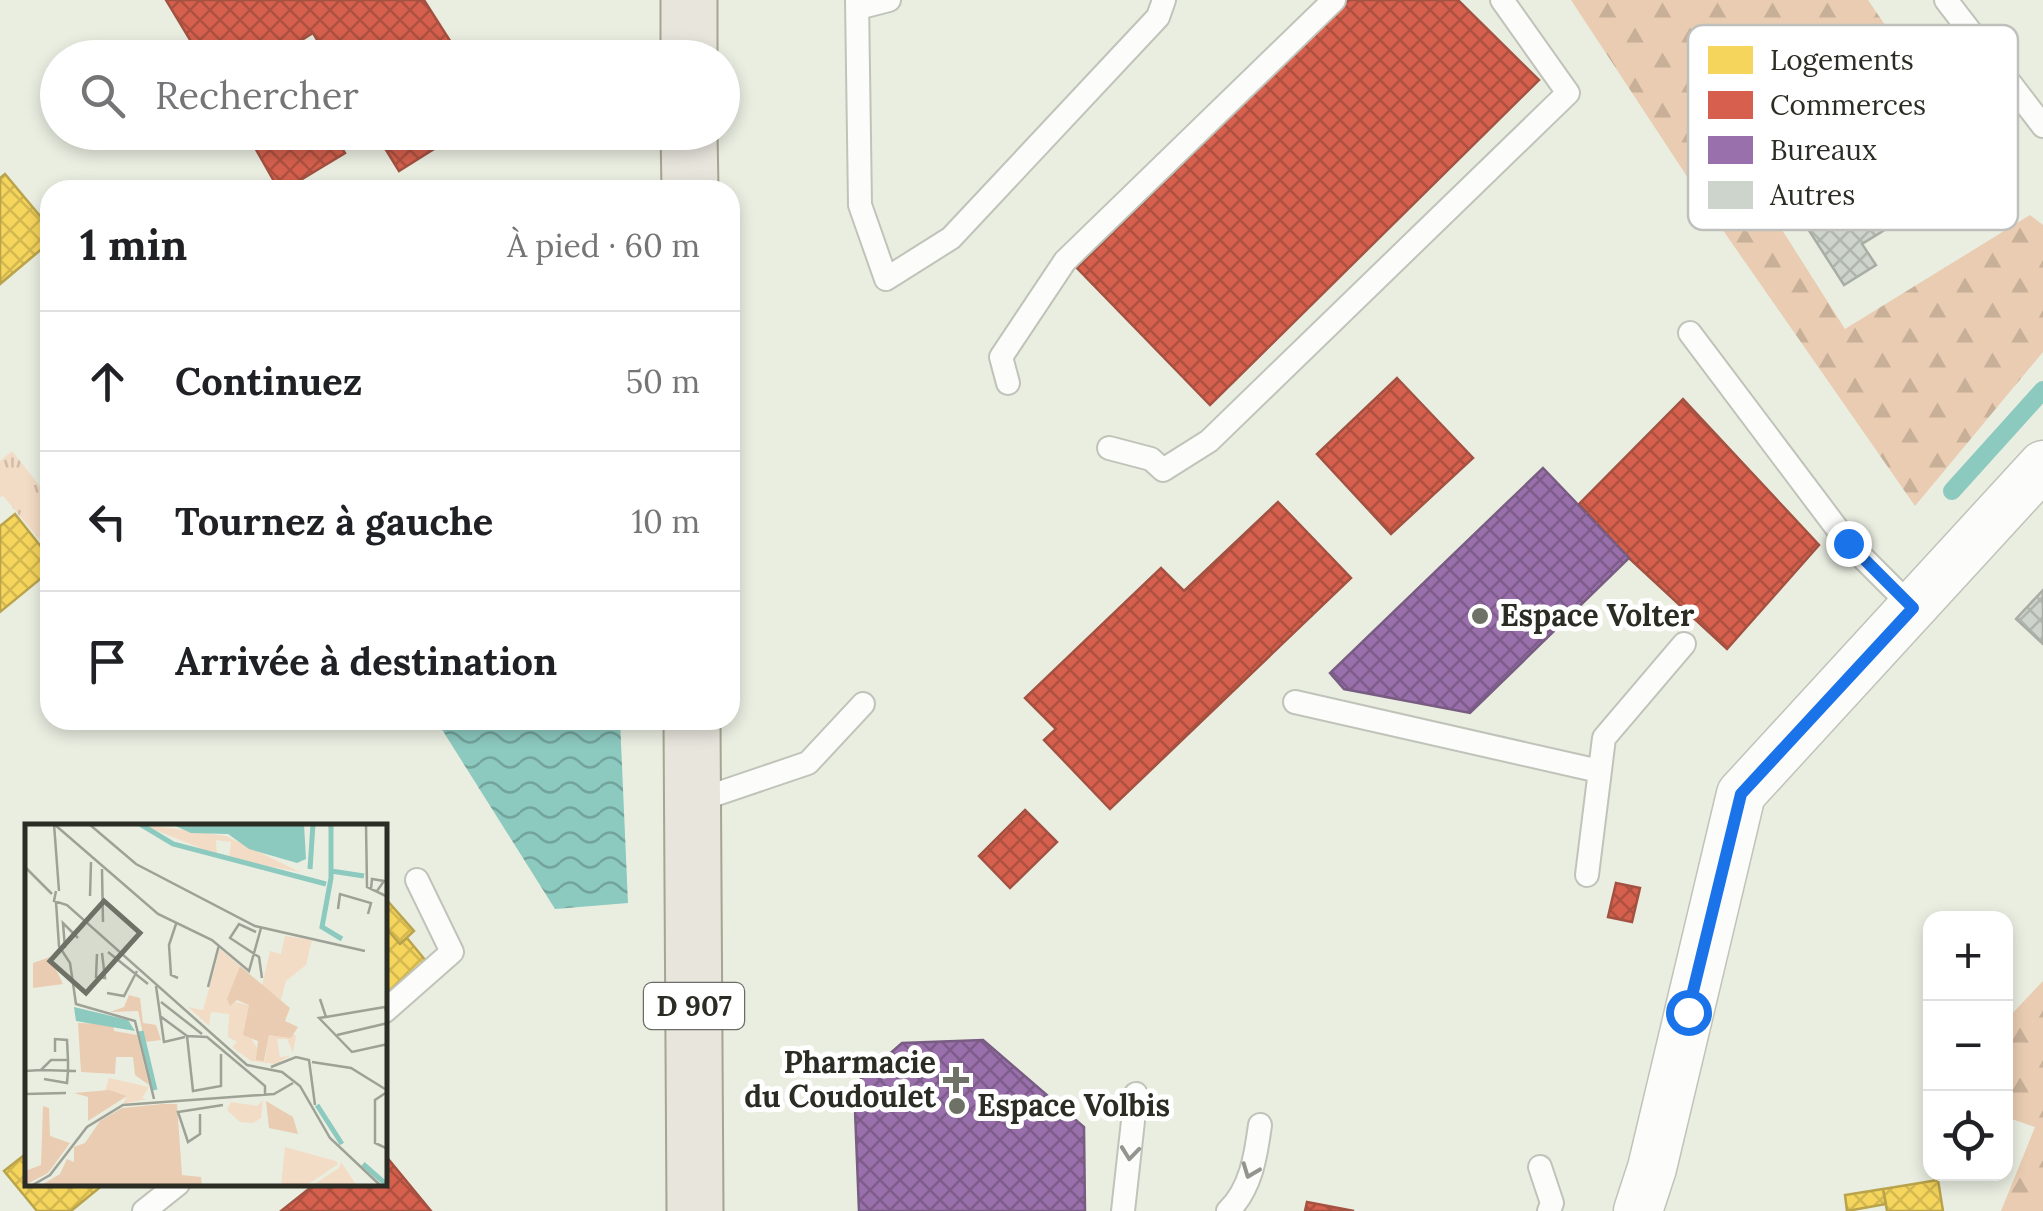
<!DOCTYPE html>
<html lang="fr">
<head>
<meta charset="utf-8">
<style>
	:root { --surface:#fff; --page:#f6f6f6; --text:#202124; --muted:#757577; --line:#e0e0e0 }
	body { margin:0; font-family:Lora,serif; background:var(--page); color:var(--text) }
	.controls { position:absolute; right:30px; bottom:30px; display:grid; overflow:hidden; border-radius:20px; box-shadow:0 5px 15px #0003 }
	.controls button { width:90px; height:90px; display:grid; place-items:center; padding:0; border:0; border-bottom:2px solid var(--line); background:var(--surface); color:var(--text); font:50px sans-serif }
	.stop { position:absolute; width:30px; height:30px; margin:-22px; border:8px solid #1a73e8; border-radius:50%; background:#fff }
	.stop.end { background:#1a73e8; border-color:#fff; box-shadow:0 2px 10px #0008 }
	.list { margin:0; padding:0; list-style:none }
	h2 { display:flex; justify-content:space-between; align-items:center; height:130px; margin:0; padding:0 40px; font-size:42px }
	h2 small { font-size:32px; font-weight:400; color:var(--muted) }
	.list li { display:grid; grid-template-columns:65px 1fr auto; gap:30px; align-items:center; box-sizing:border-box; height:140px; padding:0 40px; border-top:2px solid var(--line) }
	.list b { display:block; font-size:38px; white-space:nowrap }
	.list em { font-size:32px; font-style:normal; color:var(--muted) }
	.icon { flex:none; width:55px; height:55px; fill:none; stroke:currentColor; stroke-width:2; stroke-linecap:round; stroke-linejoin:round }
	.map { position:relative; flex:none; width:2043px; height:1211px; overflow:hidden }
	.search { position:absolute; background:var(--surface); box-shadow:0 5px 15px #0003; left:40px; top:40px; width:700px; height:110px; display:flex; align-items:center; gap:25px; box-sizing:border-box; padding:0 35px; border-radius:55px; color:var(--muted); font-size:38px }
	.panel { position:absolute; background:var(--surface); box-shadow:0 5px 15px #0003; left:40px; top:180px; width:700px; height:550px; border-radius:30px }
	.map>svg:first-child { display:block }
	.grass { fill:url(#grass-tufts) }
	.forest { fill:url(#forest-firs) }
	.water { fill:url(#water-waves) }
	.homes { fill:url(#homes-cross-hatch); stroke:#b9a34b; stroke-width:2.5 }
	.shops { fill:url(#shops-cross-hatch); stroke:#a35141; stroke-width:2.5 }
	.offices { fill:url(#offices-cross-hatch); stroke:#785c82; stroke-width:2.5 }
	.lines { fill:none; stroke-linecap:round; stroke-linejoin:round }
	.stream { stroke:#8cc9bf; stroke-width:18 }
	.building { fill:url(#building-cross-hatch); stroke:#a8aea5; stroke-width:2.5 }
	.lane-casing { stroke:#c0c3b9; stroke-width:26 }
	.street-casing { stroke:#c0c3b9; stroke-width:51 }
	.primary-casing { stroke:#a6a492; stroke-width:59 }
	.lane { stroke:#fcfcfa; stroke-width:22 }
	.street { stroke:#fcfcfa; stroke-width:48 }
	.primary { stroke:#e7e5dc; stroke-width:55 }
	.oneway { stroke:#94948f }
	.route { stroke:#1a73e8; stroke-width:12 }
	.poi-dot { fill:#6e7166; stroke:#fff; stroke-width:4 }
	.labels { text-anchor:middle; stroke-width:10; stroke-linejoin:round; paint-order:stroke }
	.shield { fill:#fff; stroke:#6b6c66; stroke-width:2.5 }
	.shield-label { font-size:28px; font-weight:bold; fill:#2b2d24 }
	.poi-label { font-size:30px; font-weight:bold; fill:#2b2d24; stroke:#fff; text-anchor:start }
	.inset-river { fill:none; stroke:#8cc9bf; stroke-width:5 }
	.inset-road { fill:none; stroke:#9ea195; stroke-width:2.5 }
	.view { fill:#6e7166; fill-opacity:0.15; stroke:#6e7166; stroke-width:5 }
	.inset-edge { fill:none; stroke:#2b2d24; stroke-width:5 }
	.key { fill:#fff; stroke:#bfc0bd; stroke-width:2.5 }
	.key-label { font-size:28px; fill:#2b2d24 }
</style>
</head>
<body>
<div class="map">
<svg width="2043" height="1211" viewBox="0 0 2043 1211">
	<defs>
		<pattern id="grass-tufts" width="24" height="20" patternUnits="userSpaceOnUse" patternTransform="scale(2.5)"><rect width="24" height="20" fill="#f3dcc5"/><path d="M3 7l-1-3M5 7V3M7 7l1-3M15 17l-1-3M17 17v-4M19 17l1-3" fill="none" stroke="#d0bda9"/></pattern>
		<pattern id="forest-firs" width="22" height="20" patternUnits="userSpaceOnUse" patternTransform="scale(2.5)"><rect width="22" height="20" fill="#e9ccb1"/><path d="M5 1l3.5 6h-7zM16 11l3.5 6h-7z" fill="#c8b098"/></pattern>
		<pattern id="water-waves" width="16" height="10" patternUnits="userSpaceOnUse" patternTransform="scale(2.5)"><rect width="16" height="10" fill="#8cc9bf"/><path d="M0 5q4-4 8 0t8 0" fill="none" stroke="#73a49b"/></pattern>
		<pattern id="homes-cross-hatch" width="8" height="8" patternUnits="userSpaceOnUse" patternTransform="scale(2.5)"><rect width="8" height="8" fill="#f6d55c"/><path d="M0 0l8 8M0 8l8-8" fill="none" stroke="#d3b750"/></pattern>
		<pattern id="shops-cross-hatch" width="8" height="8" patternUnits="userSpaceOnUse" patternTransform="scale(2.5)"><rect width="8" height="8" fill="#d6604d"/><path d="M0 0l8 8M0 8l8-8" fill="none" stroke="#ae5040"/></pattern>
		<pattern id="offices-cross-hatch" width="8" height="8" patternUnits="userSpaceOnUse" patternTransform="scale(2.5)"><rect width="8" height="8" fill="#9970ab"/><path d="M0 0l8 8M0 8l8-8" fill="none" stroke="#7d5c8b"/></pattern>
		<pattern id="building-cross-hatch" width="8" height="8" patternUnits="userSpaceOnUse" patternTransform="scale(2.5)"><rect width="8" height="8" fill="#cdd4cb"/><path d="M0 0l8 8M0 8l8-8" fill="none" stroke="#b0b6ae"/></pattern>
	</defs>
	<rect width="100%" height="100%" fill="#eaeee1"/>
	<path class="grass" d="M12 451 50 499V552L3 496 0 497V461Z"/>
	<path class="forest" d="M1571 0H1868L1933 95 1738 92 1739 162 1845 329 2030 215 2043 225V352L1915 506 1713 216Z
		M2043 981V1211H2001L2035 1127 2006 1117V1020Z"/>
	<path class="water" d="M436 720H620L628 903 555 909Z"/>
	<path class="homes" d="M5 174 50 228V242L0 284V178Z
		M15 514 50 558V571L0 612V526Z
		M385 898 414 931 400 944 385 927Z
		M385 927 400 944 407 938 426 961 385 996Z
		M28 1152V1184H104L71 1211H37L4 1171Z
		M1938 1180 1943 1211H1887L1883 1189Z
		M1883 1189 1886 1204 1847 1211 1845 1195Z"/>
	<path class="shops" d="M166 0H424L461 58H328L313 33 273 58H201Z
		M1349 0H1458L1539 80 1210 405 1077 268Z
		M246 132H332L345 153 284 190H279Z
		M375 132H461L399 171Z
		M1397 378 1473 458 1391 534 1317 454Z
		M1683 399 1819 545 1727 649 1629 558 1579 504Z
		M1278 502 1351 578 1110 809 1044 740 1056 729 1025 698 1161 568 1184 591Z
		M1025 810 1057 842 1010 888 979 856Z
		M1616 883 1640 888 1632 922 1608 917Z
		M385 1155 431 1211H281L315 1184H385Z
		M1307 1202 1354 1211H1305Z"/>
	<path class="offices" d="M1543 468 1629 558 1470 713 1344 689 1330 673Z
		M983 1040 1084 1127 1085 1211H859L854 1085 902 1043Z"/>
	<g class="lines">
		<path class="stream" d="M1952 491 2043 390"/>
	</g>
	<path class="building" d="M1848 129 1904 218 1862 244 1876 265 1844 285 1774 176Z
		M2043 590V644L2016 619Z"/>
	<g class="lines">
		<g class="lane-casing">
			<path id="lane" d="M857 0 860 205 886 279 951 238 1158 17 1164 0
				M1946 0 2043 126
				M858 8 889 0
				M1690 333 1848 543 1913 608
				M1008 383 1001 357 1065 261 1334 0
				M1109 448 1151 459 1163 470 1209 441 1568 93 1502 0
				M1295 702 1599 771
				M693 802 808 763 863 704
				M1587 875 1604 738 1684 644
				M385 1011 452 952 417 880
				M1540 1167 1552 1203 1549 1211
				M144 1211 178 1184
				M1123 1211 1136 1094
				M1228 1211C1251 1189 1256 1155 1260 1125"/>
		</g>
		<g class="street-casing">
			<path id="street" d="M1638 1211 1652 1168 1741 794 2043 465"/>
		</g>
		<g class="primary-casing">
			<path id="primary" d="M689 0V58
				M689 132 690 190
				M692 720 695 1211"/>
		</g>
		<use href="#lane" class="lane"/>
		<use href="#street" class="street"/>
		<use href="#primary" class="primary"/>
	</g>
	<defs><path id="oneway-chevron" d="M-2-3.5L2.5 0L-2 3.5" fill="none" stroke-width="1.6" stroke-linecap="round" stroke-linejoin="round" transform="scale(2.5)"/></defs>
	<g class="oneway">
		<use href="#oneway-chevron" transform="translate(1130 1153) rotate(96)"/>
		<use href="#oneway-chevron" transform="translate(1250 1171) rotate(111)"/>
	</g>
	<g class="lines">
		<path class="route" d="M1688 1012 1741 794 1913 608 1848 543"/>
	</g>
	<g class="poi-dot">
		<circle cx="1480" cy="616" r="10"/>
		<path d="M951 1065h10v10h10v10h-10v10h-10v-10h-10v-10h10z"/>
		<circle cx="957" cy="1106" r="10"/>
	</g>
	<g class="labels">
		<rect class="shield" x="644" y="983" width="100" height="46" rx="8"/>
		<g class="shield-label">
			<text x="694" y="1016">D 907</text>
		</g>
		<g class="poi-label">
			<text x="1500" y="626">Espace Volter</text>
			<text x="936" y="1073" text-anchor="end">Pharmacie<tspan x="936" dy="34">du Coudoulet</tspan></text>
			<text x="977" y="1116">Espace Volbis</text>
		</g>
	</g>
	<g transform="translate(25 824)">
		<rect width="362" height="362" fill="#eaeee1"/>
		<path d="M116 0 201 12 275 48 204 35 206 18 191 16 192 31ZM260 112 287 116 281 141 261 157 256 176 237 161 245 127 256 130ZM195 125 215 142 204 177 224 181 221 206 240 237 244 211H271L268 229 262 215H252L255 233 265 232 251 240 226 237 207 223 212 218 203 213 204 190 186 188 184 202 163 183 178 186ZM84 254 124 263 117 274 122 275 98 280 102 272 80 266ZM238 276 236 294 228 299 215 298 202 286 206 278 232 282ZM260 323 311 337 313 340 281 362H256ZM316 338 332 362H286L314 344Z" fill="#f3dcc5"/>
		<path d="M25 133 38 160 8 164V139ZM215 142 265 184 260 197 273 203 266 214 244 211 239 237 231 236 233 217 218 211 224 181 212 176 205 182 202 175ZM104 171 115 174 118 199 131 201 136 216 120 218 113 187 85 188 99 183ZM88 200 89 207 112 211 124 261 110 251 108 233H91L90 250 56 248 53 199ZM84 266 102 272 63 297V273L49 269ZM241 277 268 293 273 310 244 304ZM138 280H152L157 351 176 353 177 362H15L35 350 42 335 49 338V323L60 319 75 297 97 284ZM18 282 24 284 25 312 45 319 23 349 0 361V347L16 341Z" fill="#e9ccb1"/>
		<path d="M146 0H279L281 35 272 39 224 25 203 10 166 9ZM49 183 103 196 110 207 51 197Z" fill="#8cc9bf"/>
		<path class="inset-river" d="M115 0 148 20 301 60M306 0V54L297 103 317 115M285 45 288 0M306 47 339 52M116 207 130 266M292 281 317 320M338 340 363 362"/>
		<path class="inset-road" d="M29 0 133 90 187 116 224 147 236 104M29 0 34 67M64 0 111 40 230 102 340 127M341 0 342 63 363 73M0 43 27 70M77 45 78 98M346 65 347 55 359 57 352 67M31 67 29 77 42 81 222 241 257 248 275 262 305 314 356 362M65 72 66 38M31 78 34 122 45 139 51 180 110 197 129 275M313 85 315 70 346 79 343 90M151 100 144 121 146 151 153 154M231 108 214 100 205 114 234 133 237 154M40 124 38 99 53 114M83 128 123 160M72 130 71 153 80 154 77 129M131 162 139 218 160 213M183 163 194 121M82 169 99 172 112 147M295 175 301 193 294 194 327 228 363 220M136 178 177 210M135 192 162 212 168 267 196 262V230M301 193 360 183 363 195M312 211 363 199M162 212 182 213 240 262V270M30 228V215L42 216 43 236M287 238 326 244 360 265M246 243 271 233 284 236 290 281M16 246 51 247M0 247 16 246 26 236H43V247M19 255 42 259 43 247M362 268 350 276V319L363 325M0 270 41 269M175 290V310L163 318 153 288 198 281M6 362 25 351 62 303 98 281 249 270 268 259"/>
		<path class="view" d="M79 77 115 109 61 169 25 137Z"/>
		<rect width="362" height="362" class="inset-edge"/>
	</g>
	<rect x="1688" y="25" width="330" height="205" rx="15" class="key"/>
	<rect x="1708" y="46" width="45" height="28" fill="#f6d55c"/>
	<rect x="1708" y="91" width="45" height="28" fill="#d6604d"/>
	<rect x="1708" y="136" width="45" height="28" fill="#9970ab"/>
	<rect x="1708" y="181" width="45" height="28" fill="#cdd4cb"/>
	<g class="key-label">
		<text x="1770" y="70">Logements</text>
		<text x="1770" y="115">Commerces</text>
		<text x="1770" y="160">Bureaux</text>
		<text x="1770" y="205">Autres</text>
	</g>
</svg>
<div class="controls">
<button>+</button>
<button>−</button>
<button><svg class="icon" aria-label="locate" viewBox="0 0 24 24"><circle cx="12" cy="12" r="6"/><path d="M12 2v4M12 18v4M2 12h4M18 12h4"/></svg></button>
</div>
<div class="stop" style="left:1688px;top:1012px"></div>
<div class="stop end" style="left:1848px;top:543px"></div>
<div class="search"><svg class="icon" aria-label="search" viewBox="0 0 24 24"><circle cx="10" cy="10" r="6"/><path d="M15 15l6 6"/></svg>Rechercher</div>
<section class="panel">
<h2>1 min<small>À pied · 60 m</small></h2>
<ul class="list">
<li><svg class="icon" aria-label="ahead" viewBox="0 0 24 24"><path d="M12 20V5M6 11l6-6 6 6"/></svg><div><b>Continuez</b></div><em>50 m</em></li>
<li><svg class="icon" aria-label="left" viewBox="0 0 24 24"><path d="M17 20v-9H6M10 6l-5 5 5 5"/></svg><div><b>Tournez à gauche</b></div><em>10 m</em></li>
<li><svg class="icon" aria-label="arrive" viewBox="0 0 24 24"><path d="M6 21V4h12l-3 4 3 4H6"/></svg><div><b>Arrivée à destination</b></div></li>
</ul>
</section>
</div>
</body>
</html>
